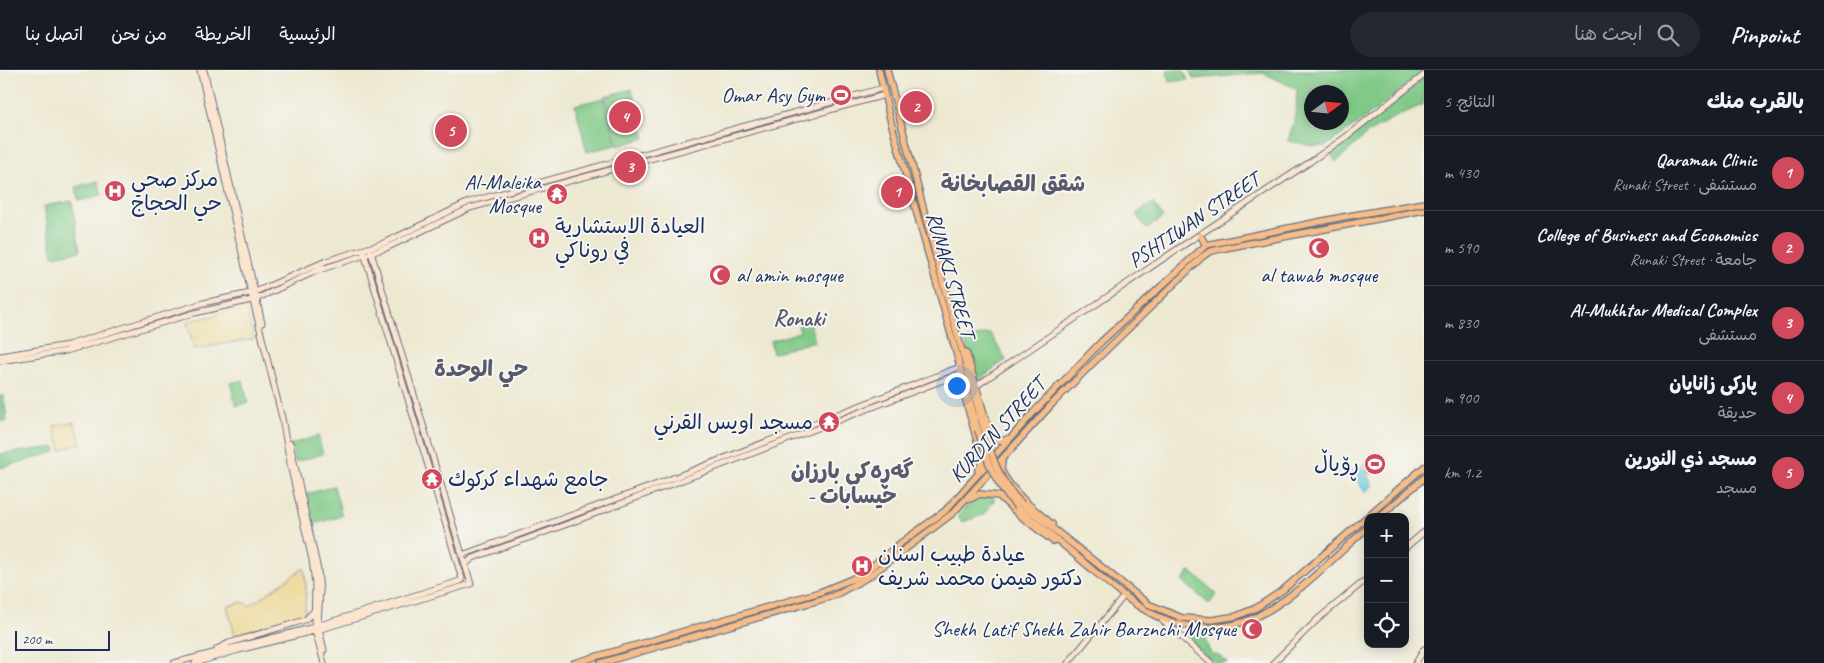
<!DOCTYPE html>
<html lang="ar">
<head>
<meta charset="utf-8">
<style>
	:root { --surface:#171b24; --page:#242831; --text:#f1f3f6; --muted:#9ea1a6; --line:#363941; --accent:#d1495b }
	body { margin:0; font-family:Caveat,"Playpen Sans Arabic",sans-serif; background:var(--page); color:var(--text); direction:rtl }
	.controls { position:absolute; right:15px; bottom:15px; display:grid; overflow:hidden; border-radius:10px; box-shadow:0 2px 12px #0003 }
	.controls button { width:45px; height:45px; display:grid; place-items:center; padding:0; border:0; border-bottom:1px solid var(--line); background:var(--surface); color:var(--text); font:25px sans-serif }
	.compass { position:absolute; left:1304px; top:15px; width:45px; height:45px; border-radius:50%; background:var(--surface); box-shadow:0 2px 12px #0003; rotate:75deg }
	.scale { position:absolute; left:15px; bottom:12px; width:95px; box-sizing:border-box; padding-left:5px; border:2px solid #1b2f5e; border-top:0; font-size:14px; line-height:18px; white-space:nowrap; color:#1b2f5e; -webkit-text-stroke:4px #f6f6f2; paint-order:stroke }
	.you { position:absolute; left:956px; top:315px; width:18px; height:18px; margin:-12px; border:4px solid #fff; border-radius:50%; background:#1a73e8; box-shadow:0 0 0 8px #1a73e833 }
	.badge { display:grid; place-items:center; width:32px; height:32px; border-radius:50%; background:var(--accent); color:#fff; font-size:16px; font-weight:700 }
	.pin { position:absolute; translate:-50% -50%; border:2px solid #fff; box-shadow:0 1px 5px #0006 }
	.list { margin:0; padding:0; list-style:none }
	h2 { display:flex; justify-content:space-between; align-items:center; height:65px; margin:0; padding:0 20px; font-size:21px }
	h2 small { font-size:16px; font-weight:400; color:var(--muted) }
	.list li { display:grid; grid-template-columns:32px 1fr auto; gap:15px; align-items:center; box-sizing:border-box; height:75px; padding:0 20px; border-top:1px solid var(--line) }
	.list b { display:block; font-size:19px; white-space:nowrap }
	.list p { margin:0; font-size:16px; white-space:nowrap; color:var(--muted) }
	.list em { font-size:16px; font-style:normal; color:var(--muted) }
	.icon { flex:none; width:28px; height:28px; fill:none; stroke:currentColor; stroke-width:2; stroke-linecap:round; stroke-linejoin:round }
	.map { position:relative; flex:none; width:1424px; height:593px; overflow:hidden; direction:ltr }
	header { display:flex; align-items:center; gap:30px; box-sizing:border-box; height:70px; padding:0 25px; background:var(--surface); border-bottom:1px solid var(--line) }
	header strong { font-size:24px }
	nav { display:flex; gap:28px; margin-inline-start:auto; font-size:18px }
	.search { width:350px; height:45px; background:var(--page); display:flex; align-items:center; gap:12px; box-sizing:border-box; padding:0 18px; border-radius:28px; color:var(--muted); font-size:19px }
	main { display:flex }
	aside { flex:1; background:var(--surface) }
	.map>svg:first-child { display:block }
	.green { fill:#80c986; stroke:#4e7c72; fill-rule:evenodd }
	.sand { fill:#eeda9e; stroke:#84847e }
	.water { fill:#61c1df; stroke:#3e789e }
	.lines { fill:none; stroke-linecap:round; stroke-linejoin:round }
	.secondary-casing { stroke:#647086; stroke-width:7 }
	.primary-casing { stroke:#647086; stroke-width:8 }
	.secondary { stroke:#fce5cf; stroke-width:5 }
	.primary { stroke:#f7bd88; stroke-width:5.5 }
	.primary-bridge-casing { stroke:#647086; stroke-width:8; stroke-linecap:butt }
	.primary-bridge { stroke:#f7bd88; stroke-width:5.5 }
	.labels { text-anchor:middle; stroke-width:4; stroke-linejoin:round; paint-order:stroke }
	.poi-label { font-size:21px; fill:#1b2f5e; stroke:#f6f6f2; text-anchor:end }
	.street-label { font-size:21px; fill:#1b2f5e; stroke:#f6f6f2 }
	.neighbourhood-label { font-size:22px; font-weight:bold; fill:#5a5a6d; stroke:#f6f6f2 }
</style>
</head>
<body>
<header>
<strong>Pinpoint</strong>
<div class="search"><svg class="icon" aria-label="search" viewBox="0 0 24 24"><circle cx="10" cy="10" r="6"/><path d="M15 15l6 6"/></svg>ابحث هنا</div>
<nav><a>الرئيسية</a><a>الخريطة</a><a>من نحن</a><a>اتصل بنا</a></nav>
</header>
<main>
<aside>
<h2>بالقرب منك<small>النتائج: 5</small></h2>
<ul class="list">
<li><span class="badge">1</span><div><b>Qaraman Clinic</b><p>مستشفى · Runaki Street</p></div><em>430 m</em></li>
<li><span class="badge">2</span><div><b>College of Business and Economics</b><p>جامعة · Runaki Street</p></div><em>590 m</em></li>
<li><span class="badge">3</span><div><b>Al-Mukhtar Medical Complex</b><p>مستشفى</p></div><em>830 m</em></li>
<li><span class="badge">4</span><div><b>پارکی زانایان</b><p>حديقة</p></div><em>900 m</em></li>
<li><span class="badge">5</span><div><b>مسجد ذي النورين</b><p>مسجد</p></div><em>1.2 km</em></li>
</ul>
</aside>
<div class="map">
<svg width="1424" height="593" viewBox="0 0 1424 593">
	<rect width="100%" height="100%" fill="#f6f6f2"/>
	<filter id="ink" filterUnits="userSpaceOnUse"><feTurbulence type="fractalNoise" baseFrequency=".02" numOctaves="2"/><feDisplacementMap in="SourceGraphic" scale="10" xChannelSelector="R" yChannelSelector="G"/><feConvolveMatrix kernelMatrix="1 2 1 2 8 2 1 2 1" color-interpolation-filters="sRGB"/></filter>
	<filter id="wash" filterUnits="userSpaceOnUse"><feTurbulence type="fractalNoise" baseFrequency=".0096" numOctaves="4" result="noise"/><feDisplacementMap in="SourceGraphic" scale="20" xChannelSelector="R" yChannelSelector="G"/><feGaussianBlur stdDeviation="1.12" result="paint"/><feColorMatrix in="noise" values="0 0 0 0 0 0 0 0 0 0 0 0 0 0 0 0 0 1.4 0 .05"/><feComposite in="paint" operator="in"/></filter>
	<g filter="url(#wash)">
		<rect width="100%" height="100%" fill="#ede8d0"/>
		<path class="green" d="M1167 0H1183L1188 10 1169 12Z
			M1190 0H1424V2L1360 52 1326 76H1312L1288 71 1296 42 1297 19 1263 3 1193 9ZM1312 22H1342V52H1312Z
			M1424 8V34L1389 50 1368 63 1336 92 1329 82 1398 30Z
			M632 19 645 68 618 76 605 26Z
			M604 28 616 75 587 82 575 35Z
			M98 111 102 125 79 131 75 117Z
			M72 131 80 181 53 186 44 136Z
			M1153 133 1163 147 1147 159 1136 144Z
			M809 251 815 271 773 283 770 271 800 262 798 255Z
			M990 263 1006 290 980 308 977 309 965 272 967 269Z
			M243 310 248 333 236 336 230 313Z
			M0 326H4L7 351H0Z
			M318 366 323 384 295 392 291 374Z
			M55 377 56 382 0 398V384Z
			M1382 383 1388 393 1369 405 1363 394Z
			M334 416 342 446 311 455 303 425Z
			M989 427 995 429 983 445 962 452 957 446C967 436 974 428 989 427Z
			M1190 501 1217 524 1209 534 1182 511Z
			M1181 563 1204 566 1209 580 1214 585 1217 584 1228 593H1215Z"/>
		<path class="sand" d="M246 237 254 269 194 279 187 252Z
			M74 352 81 373 61 380 54 356Z
			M304 498 306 517 305 544 235 565 227 536 243 532 249 536Z"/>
		<path class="water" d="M1361 396 1373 415 1365 423 1352 401Z"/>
	</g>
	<g filter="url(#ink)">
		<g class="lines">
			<g class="secondary-casing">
				<path id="secondary" d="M200 0 251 223 282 348 291 399 312 490 315 514 314 557 324 593
					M204 0 262 253
					M0 286 68 275 203 233 255 222 326 191 384 173 469 132 883 18
					M0 291 66 281 195 243 256 229 316 201 386 178 470 138 885 25
					M976 316 1176 180 1310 92 1347 66 1424 5
					M290 373 318 500 320 521 318 555 324 580
					M1405 478 1424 462
					M462 485 652 416 957 298
					M465 496 468 492 473 488 573 452 959 304
					M1162 550 1211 593
					M217 579 229 573 305 550 313 542
					M174 593 314 557 460 511 462 509 364 183
					M195 593 239 580 318 560 471 514 371 182
					M1068 593 1124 526
					M1273 593 1318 549 1368 508
					M1416 593 1424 579"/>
			</g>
			<g class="primary-casing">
				<path id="primary" d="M879 0 889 45 978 360
					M887 0 943 213 984 359
					M1200 165 1206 175
					M966 282 990 364C995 371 1002 372 1010 368
					M965 328 982 388 981 395 978 401
					M1002 392 1001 400C1013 423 1032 438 1052 454
					M970 429 980 424 999 426 1017 443 1053 471
					M1022 434 1148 534 1182 548 1212 550 1237 546 1256 538 1283 520 1424 397
					M1017 437C1040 456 1064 475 1087 495 1125 527 1158 560 1212 557 1226 557 1243 553 1256 547 1298 526 1333 488 1368 457
					M1379 447 1424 408
					M574 593 820 522 852 509 865 502 898 475 945 441 1033 343 1101 272 1206 175 1343 147 1424 133
					M601 593 833 526 868 507 953 443 1052 334 1096 290 1202 187 1209 182 1220 179 1424 140"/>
			</g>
			<use href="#secondary" class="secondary"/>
			<use href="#primary" class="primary"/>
			<g class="primary-bridge-casing">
				<path id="primary-bridge" d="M984 359C992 388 1000 413 1022 434
					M978 360C986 390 995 414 1017 437"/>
			</g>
			<use href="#primary-bridge" class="primary-bridge"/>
		</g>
	</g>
	<defs>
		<g id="stadium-disc" transform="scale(1.125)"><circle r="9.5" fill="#d1495b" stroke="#f6f6f2"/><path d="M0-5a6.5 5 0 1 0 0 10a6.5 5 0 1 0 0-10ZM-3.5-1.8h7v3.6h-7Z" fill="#fff"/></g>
		<g id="hospital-disc" transform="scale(1.125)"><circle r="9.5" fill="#d1495b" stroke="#f6f6f2"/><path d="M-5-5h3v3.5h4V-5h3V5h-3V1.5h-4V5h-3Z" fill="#fff"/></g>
		<g id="temple-disc" transform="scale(1.125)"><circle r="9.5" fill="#d1495b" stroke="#f6f6f2"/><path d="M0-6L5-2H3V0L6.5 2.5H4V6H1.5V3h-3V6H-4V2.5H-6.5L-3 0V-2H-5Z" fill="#fff"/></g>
		<g id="mosque-disc" transform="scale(1.125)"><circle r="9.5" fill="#d1495b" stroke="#f6f6f2"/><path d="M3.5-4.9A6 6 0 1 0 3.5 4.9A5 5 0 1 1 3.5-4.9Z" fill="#fff"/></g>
	</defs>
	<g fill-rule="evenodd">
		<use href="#stadium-disc" x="841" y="25"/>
		<use href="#hospital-disc" x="115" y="121"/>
		<use href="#temple-disc" x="557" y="124"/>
		<use href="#hospital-disc" x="539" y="168"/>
		<use href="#mosque-disc" x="1319" y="178"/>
		<use href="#mosque-disc" x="720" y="205"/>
		<use href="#temple-disc" x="829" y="352"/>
		<use href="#stadium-disc" x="1375" y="394"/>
		<use href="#temple-disc" x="432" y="409"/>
		<use href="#hospital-disc" x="862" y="496"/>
		<use href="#mosque-disc" x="1252" y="559"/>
	</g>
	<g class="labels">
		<g class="poi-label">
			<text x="825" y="32">Omar Asy Gym</text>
			<text x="131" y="116" text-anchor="start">مركز صحي<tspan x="131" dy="24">حي الحجاج</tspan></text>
			<text x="541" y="119">Al-Maleika<tspan x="541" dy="24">Mosque</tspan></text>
			<text x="555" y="163" text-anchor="start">العيادة الاستشارية<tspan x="555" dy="24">في روناكي</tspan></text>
			<text x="736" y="212" text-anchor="start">al amin mosque</text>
			<text x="1319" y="212" text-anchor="middle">al tawab mosque</text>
			<text x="813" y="359">مسجد اويس القرني</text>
			<text x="1359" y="401">ڕۆیاڵ</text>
			<text x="448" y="416" text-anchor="start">جامع شهداء كركوك</text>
			<text x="878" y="491" text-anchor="start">عيادة طبيب اسنان<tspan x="878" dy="24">دكتور هيمن محمد شريف</tspan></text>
			<text x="1236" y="566">Shekh Latif Shekh Zahir Barznchi Mosque</text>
		</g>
		<g class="street-label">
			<text transform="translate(1194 150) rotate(-34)" y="7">PSHTIWAN STREET</text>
			<text transform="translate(951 205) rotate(74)" y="7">RUNAKI STREET</text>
			<text transform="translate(997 360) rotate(-48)" y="7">KURDIN STREET</text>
		</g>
		<g class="neighbourhood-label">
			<text x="1013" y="121">شقق القصابخانة</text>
			<text x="799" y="256">Ronaki</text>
			<text x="481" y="306">حي الوحدة</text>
			<text x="852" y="408">گەڕەکی بارزان<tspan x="852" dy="25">- حیسابات</tspan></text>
		</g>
	</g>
</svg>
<div class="controls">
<button>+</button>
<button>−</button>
<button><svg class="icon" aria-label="locate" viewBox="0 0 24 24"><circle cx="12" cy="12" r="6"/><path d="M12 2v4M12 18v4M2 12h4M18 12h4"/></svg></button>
</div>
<svg class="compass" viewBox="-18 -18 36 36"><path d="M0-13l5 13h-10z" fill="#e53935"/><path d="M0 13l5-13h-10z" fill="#9ea1a6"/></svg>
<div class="scale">200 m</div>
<div class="you"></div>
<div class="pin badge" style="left:897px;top:122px">1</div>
<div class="pin badge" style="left:916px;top:37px">2</div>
<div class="pin badge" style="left:630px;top:97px">3</div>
<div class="pin badge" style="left:625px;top:47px">4</div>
<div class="pin badge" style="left:451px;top:61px">5</div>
</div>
</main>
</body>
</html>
